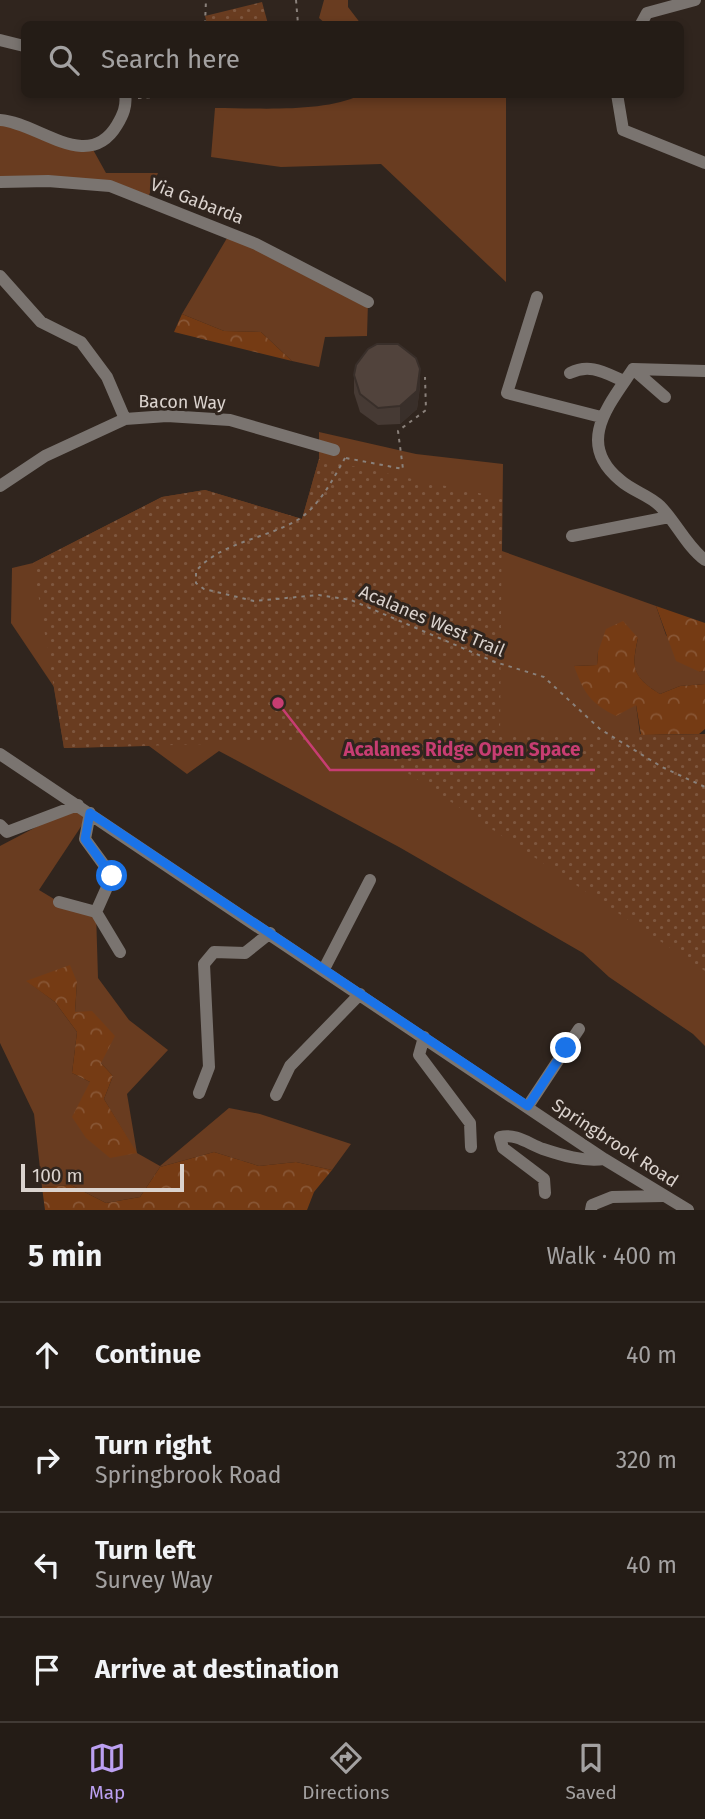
<!DOCTYPE html>
<html lang="en">
<head>
<meta charset="utf-8">
<style>
	:root { --surface:#241c16; --page:#2c251f; --text:#f1f3f6; --muted:#a3a1a1; --line:#413a35; --accent:#bca0f2 }
	body { margin:0; font-family:"Fira Sans",sans-serif; background:var(--page); color:var(--text) }
	.scale { position:absolute; left:21px; bottom:18px; width:163px; box-sizing:border-box; padding-left:7px; border:4px solid #dbd3ce; border-top:0; font-size:19px; line-height:24px; white-space:nowrap; color:#dbd3ce; -webkit-text-stroke:5px #30251e; paint-order:stroke }
	.stop { position:absolute; width:21px; height:21px; margin:-16px; border:5px solid #1a73e8; border-radius:50%; background:#fff }
	.stop.end { background:#1a73e8; border-color:#fff; box-shadow:0 2px 7px #0008 }
	.list { margin:0; padding:0; list-style:none }
	h2 { display:flex; justify-content:space-between; align-items:center; height:91px; margin:0; padding:0 28px; font-size:30px }
	h2 small { font-size:23px; font-weight:400; color:var(--muted) }
	.list li { display:grid; grid-template-columns:46px 1fr auto; gap:21px; align-items:center; box-sizing:border-box; height:105px; padding:0 28px; border-top:2px solid var(--line) }
	.list b { display:block; font-size:26px; white-space:nowrap }
	.list p { margin:0; font-size:23px; white-space:nowrap; color:var(--muted) }
	.list em { font-size:23px; font-style:normal; color:var(--muted) }
	.icon { flex:none; width:38px; height:38px; fill:none; stroke:currentColor; stroke-width:2; stroke-linecap:round; stroke-linejoin:round }
	.map { position:relative; flex:none; width:705px; height:1210px; overflow:hidden }
	.search { position:absolute; background:var(--surface); box-shadow:0 4px 10px #0003; left:21px; right:21px; top:21px; height:77px; display:flex; align-items:center; gap:18px; box-sizing:border-box; padding:0 24px; border-radius:10px; color:var(--muted); font-size:26px }
	.sheet { height:511px; background:var(--surface) }
	nav { display:flex; justify-content:space-around; align-items:center; box-sizing:border-box; height:98px; border-top:2px solid var(--line); background:var(--surface); font-size:19px; color:var(--muted) }
	nav a { display:grid; justify-items:center; gap:4px }
	nav .on { color:var(--accent) }
	.map>svg:first-child { display:block }
	.grass { fill:#693c20; fill-rule:evenodd }
	.forest { fill:url(#forest-crowns) }
	.park { fill:url(#park-dots) }
	.lines { fill:none; stroke-linecap:round; stroke-linejoin:round }
	.path { stroke:#8a817b; stroke-width:2; stroke-dasharray:3.5 5; stroke-linecap:butt }
	.minor { stroke:#7a7470; stroke-width:12 }
	.wall { fill:#463a34 }
	.shaded-wall { fill:#392f2a }
	.building { fill:#51433c; stroke:#392f2a; stroke-width:2 }
	.route { stroke:#1a73e8; stroke-width:9 }
	.labels { text-anchor:middle; stroke-width:6; stroke-linejoin:round; paint-order:stroke }
	.street-label { font-size:18px; fill:#dbd3ce; stroke:#30251e }
	.leader { fill:none; stroke:#c73d72; stroke-width:2.5 }
	.callout-dot { fill:#c73d72; stroke:#30251e; stroke-width:2.5 }
	.callout-label { font-size:19px; text-anchor:middle; font-weight:bold; fill:#c73d72; stroke:#30251e; stroke-width:6; stroke-linejoin:round; paint-order:stroke }
</style>
</head>
<body>
<div class="map">
<svg width="705" height="1210" viewBox="0 0 705 1210">
	<defs>
		<pattern id="forest-crowns" width="20" height="18" patternUnits="userSpaceOnUse" patternTransform="scale(1.75)"><rect width="20" height="18" fill="#753b14"/><path d="M2 6a3 3 0 1 1 6 0M12 15a3 3 0 1 1 6 0" fill="none" stroke="#885635"/></pattern>
		<pattern id="park-dots" width="8" height="8" patternUnits="userSpaceOnUse" patternTransform="scale(1.75)"><rect width="8" height="8" fill="#693c20"/><path d="M2 2h.1M6 6h.1" fill="none" stroke="#7e573f" stroke-width="1.8" stroke-linecap="round"/></pattern>
	</defs>
	<rect width="100%" height="100%" fill="#30251e"/>
	<path class="grass" d="M324 0H348V7L361 24H326L319 18Z
		M360 95H506V282L381 164 281 167 211 157 215 108C256 108 324 113 360 95Z
		M0 120 91 146 106 173H158L147 200 110 186 0 182Z
		M230 233 368 302 367 336 325 337 319 367 292 361 261 332 224 331 182 314Z
		M319 432 416 454 503 464 502 551 656 606 666 635 700 672 705 671V684L680 686 660 694C633 677 631 669 638 638L598 652 597 665 574 666 636 705 640 734 661 735 705 770V1046L693 1034 609 977 583 953 399 847 219 751 187 774 149 746 64 748 54 687 11 623 12 568 33 563 162 497 205 490 302 519 319 459Z
		M78 805 90 813 39 890 59 902 96 912 98 978 129 1020 168 1050 127 1094 137 1153 160 1166 229 1108 260 1114 351 1144 332 1170 296 1162 259 1166 214 1152 160 1167 140 1197 106 1203 71 1185 42 1187 34 1114 0 1043V846ZM27 981 77 982 75 1012 101 1063 113 1076 104 1099 136 1153 90 1082 72 1073 77 1032 55 1002Z"/>
	<path class="forest" d="M182 314 224 331 261 332 292 361 174 332Z
		M656 606 705 623V671L700 672 676 661Z
		M623 621 638 638C631 668 633 677 660 694L680 686 705 684V729L699 734 641 735 636 705 616 716C590 703 584 693 574 666L597 665 598 652 606 629Z
		M70 965 77 982 75 1012 92 1011 115 1036 101 1063 113 1076 104 1099 137 1153 110 1158 86 1138 72 1117 90 1082 72 1073 77 1032 55 1002 26 981Z
		M214 1152 259 1166 296 1162 332 1170 314 1192 307 1210H45L42 1187 71 1185 106 1203 140 1197 160 1167Z"/>
	<path class="park" d="M262 2 268 24H207L205 16Z
		M319 459 502 498 500 737 705 734V971L358 740 64 748 33 563 162 497 205 490 302 519Z"/>
	<g class="lines">
		<path class="path" d="M296 0 298 24
			M205 24 206 0
			M138 98 214 94
			M345 458C333 479 320 505 299 519 267 539 222 541 196 571V583L204 589 254 601 319 595 351 600 495 662 544 677 600 729 662 767 705 787
			M346 458 403 469 398 431 426 410 425 377"/>
		<path class="minor" d="M641 24 647 13 695 0
			M0 40 24 46
			M617 94 623 130 705 163
			M0 120C37 122 88 174 117 125 123 115 127 106 125 94
			M0 182 48 181 110 186 256 244 368 302
			M0 276 41 322 81 342 107 377 125 419
			M537 297 507 393 601 417
			M633 369C609 405 575 443 620 480 632 491 649 495 660 506 676 522 687 547 705 560
			M633 369 705 371
			M633 369 665 397
			M570 373C590 363 605 373 624 381
			M0 486 45 456 125 419 167 416 230 420 334 450
			M572 536 669 517
			M0 754 604 1159 688 1210
			M90 813 85 839 112 876 96 912 120 952
			M0 825 7 832 78 805
			M59 902 96 912
			M324 969 370 880
			M424 1037 419 1055 470 1123 471 1147
			M199 1093 209 1067 204 964 214 952 245 953 270 933
			M276 1095 290 1066 360 994
			M528 1106 579 1029
			M545 1193 544 1179 503 1148 500 1137C516 1133 529 1144 543 1149 561 1155 584 1162 604 1159
			M591 1210 592 1205 612 1197 663 1196"/>
	</g>
	<path class="wall" d="M354 375 420 387 417 409 400 424 378 425 360 412 354 393Z"/>
	<path class="shaded-wall" d="M420 369V387L417 409 400 424V406Z"/>
	<path class="building" d="M377 344H398L416 358 420 369 417 391 400 406 378 408 360 394 354 375 356 365 368 349Z"/>
	<g class="lines">
		<path class="route" d="M112 876 85 839 90 813 528 1106 566 1048"/>
	</g>
	<g class="labels">
		<g class="street-label">
			<text transform="translate(197 201) rotate(21)" y="6">Via Gabarda</text>
			<text transform="translate(182 402) rotate(1)" y="6">Bacon Way</text>
			<text transform="translate(432 621) rotate(23)" y="6">Acalanes West Trail</text>
			<text transform="translate(615 1143) rotate(33)" y="6">Springbrook Road</text>
		</g>
	</g>
	<path class="leader" d="M278 703L330 770H595"/>
	<circle class="callout-dot" cx="278" cy="703" r="7"/>
	<g class="callout-label">
		<text x="462" y="756">Acalanes Ridge Open Space</text>
	</g>
</svg>
<div class="scale">100 m</div>
<div class="stop" style="left:112px;top:876px"></div>
<div class="stop end" style="left:566px;top:1048px"></div>
<div class="search"><svg class="icon" aria-label="search" viewBox="0 0 24 24"><circle cx="10" cy="10" r="6"/><path d="M15 15l6 6"/></svg>Search here</div>
</div>
<section class="sheet">
<h2>5 min<small>Walk · 400 m</small></h2>
<ul class="list">
<li><svg class="icon" aria-label="ahead" viewBox="0 0 24 24"><path d="M12 20V5M6 11l6-6 6 6"/></svg><div><b>Continue</b></div><em>40 m</em></li>
<li><svg class="icon" aria-label="right" viewBox="0 0 24 24"><path d="M7 20v-9h11M14 6l5 5-5 5"/></svg><div><b>Turn right</b><p>Springbrook Road</p></div><em>320 m</em></li>
<li><svg class="icon" aria-label="left" viewBox="0 0 24 24"><path d="M17 20v-9H6M10 6l-5 5 5 5"/></svg><div><b>Turn left</b><p>Survey Way</p></div><em>40 m</em></li>
<li><svg class="icon" aria-label="arrive" viewBox="0 0 24 24"><path d="M6 21V4h12l-3 4 3 4H6"/></svg><div><b>Arrive at destination</b></div></li>
</ul>
</section>
<nav>
<a class="on"><svg class="icon" aria-label="map" viewBox="0 0 24 24"><path d="M3 6l6-2 6 2 6-2v14l-6 2-6-2-6 2zM9 4v14M15 6v14"/></svg>Map</a>
<a><svg class="icon" aria-label="directions" viewBox="0 0 24 24"><path d="M12 3l9 9-9 9-9-9zM9 14v-3h6M13 9l2 2-2 2"/></svg>Directions</a>
<a><svg class="icon" aria-label="saved" viewBox="0 0 24 24"><path d="M7 4h10v16l-5-4-5 4z"/></svg>Saved</a>
</nav>
</body>
</html>
